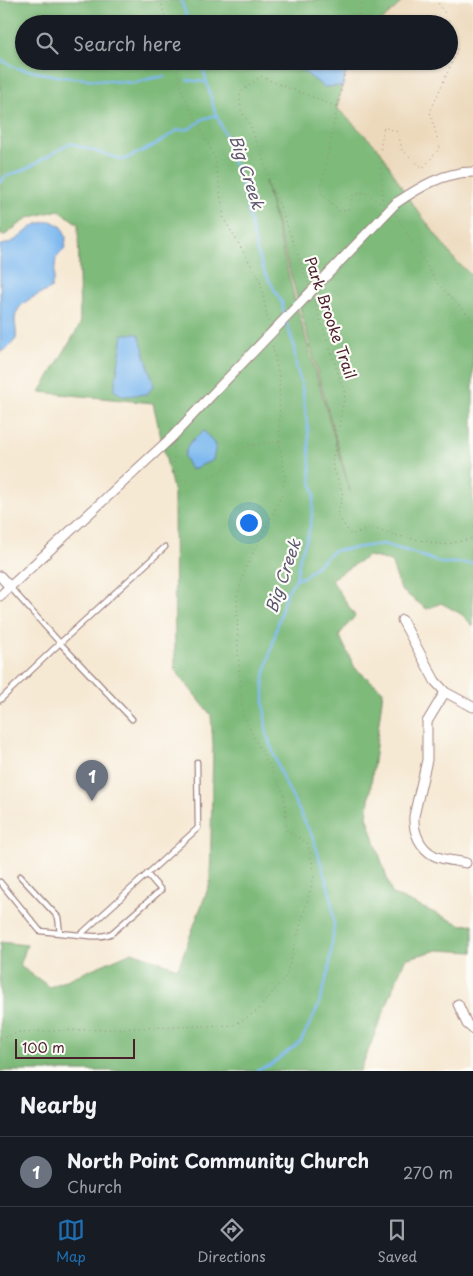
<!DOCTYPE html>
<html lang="en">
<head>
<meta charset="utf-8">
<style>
	:root { --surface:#171b24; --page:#242831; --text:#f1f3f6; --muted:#9ea1a6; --line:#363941; --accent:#1f6fb2 }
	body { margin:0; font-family:"Playpen Sans",sans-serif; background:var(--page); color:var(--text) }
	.scale { position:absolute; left:15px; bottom:12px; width:120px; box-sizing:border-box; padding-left:5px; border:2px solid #4a1f2b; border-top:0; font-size:14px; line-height:18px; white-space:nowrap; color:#4a1f2b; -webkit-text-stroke:4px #fdfcf7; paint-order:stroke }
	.you { position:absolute; left:248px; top:522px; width:18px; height:18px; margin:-12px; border:4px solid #fff; border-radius:50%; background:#1a73e8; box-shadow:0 0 0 8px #1a73e833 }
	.badge { display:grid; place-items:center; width:32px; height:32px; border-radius:50%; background:var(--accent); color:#fff; font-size:16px; font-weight:700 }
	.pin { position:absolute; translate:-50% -41px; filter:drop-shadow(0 1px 2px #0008) }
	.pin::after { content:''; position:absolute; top:26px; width:18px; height:15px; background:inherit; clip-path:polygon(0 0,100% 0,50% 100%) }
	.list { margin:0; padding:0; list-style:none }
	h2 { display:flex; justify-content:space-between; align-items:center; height:65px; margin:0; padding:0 20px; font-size:21px }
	h2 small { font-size:16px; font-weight:400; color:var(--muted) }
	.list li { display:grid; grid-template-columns:32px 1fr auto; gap:15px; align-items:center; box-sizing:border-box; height:70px; padding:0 20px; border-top:1px solid var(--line) }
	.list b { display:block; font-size:19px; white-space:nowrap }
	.list p { margin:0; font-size:16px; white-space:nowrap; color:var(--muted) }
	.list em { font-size:16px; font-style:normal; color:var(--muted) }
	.icon { flex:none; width:28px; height:28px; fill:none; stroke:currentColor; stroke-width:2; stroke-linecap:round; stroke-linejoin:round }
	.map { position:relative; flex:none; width:473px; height:1071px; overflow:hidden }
	.search { position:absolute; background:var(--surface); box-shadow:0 1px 4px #0004; left:15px; right:15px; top:15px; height:55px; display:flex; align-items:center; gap:12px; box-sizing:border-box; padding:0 18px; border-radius:28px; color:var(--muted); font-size:19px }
	.sheet { height:135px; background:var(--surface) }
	nav { display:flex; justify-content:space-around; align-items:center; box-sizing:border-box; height:70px; border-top:1px solid var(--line); background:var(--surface); font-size:14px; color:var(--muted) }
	nav a { display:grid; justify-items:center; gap:2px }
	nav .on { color:var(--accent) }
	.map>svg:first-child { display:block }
	.built { fill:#ecd8ba }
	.forest { fill:#7eba7a; stroke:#646c52; fill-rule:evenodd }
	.water { fill:#7eb9ef; stroke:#646c8d }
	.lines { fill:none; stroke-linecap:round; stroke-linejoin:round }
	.stream { stroke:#7eb9ef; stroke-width:2.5 }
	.service-casing { stroke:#a08480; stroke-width:7 }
	.minor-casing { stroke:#a08480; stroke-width:11 }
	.path { stroke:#a08480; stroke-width:1; stroke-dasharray:1 4; stroke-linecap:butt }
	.service { stroke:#fff; stroke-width:4.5 }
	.minor { stroke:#fff; stroke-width:9 }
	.minor-bridge-casing { stroke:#a08480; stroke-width:11; stroke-linecap:butt }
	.minor-bridge { stroke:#fff; stroke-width:9 }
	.labels { text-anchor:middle; stroke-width:4.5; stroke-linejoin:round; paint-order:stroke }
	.street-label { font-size:15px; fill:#4a1f2b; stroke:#fdfcf7 }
	.water-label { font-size:16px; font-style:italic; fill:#5c5570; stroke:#fdfcf7 }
</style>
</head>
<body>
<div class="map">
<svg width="473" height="1071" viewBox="0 0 473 1071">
	<rect width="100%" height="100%" fill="#fdfcf7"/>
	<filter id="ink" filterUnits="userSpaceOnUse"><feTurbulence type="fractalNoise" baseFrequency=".02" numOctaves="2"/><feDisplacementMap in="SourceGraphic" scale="10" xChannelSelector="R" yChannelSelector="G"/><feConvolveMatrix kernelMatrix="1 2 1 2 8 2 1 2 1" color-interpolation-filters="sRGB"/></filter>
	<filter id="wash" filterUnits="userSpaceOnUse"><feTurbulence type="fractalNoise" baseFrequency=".0096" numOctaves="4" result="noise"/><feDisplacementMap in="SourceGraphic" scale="20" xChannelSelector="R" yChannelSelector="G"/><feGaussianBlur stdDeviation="1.12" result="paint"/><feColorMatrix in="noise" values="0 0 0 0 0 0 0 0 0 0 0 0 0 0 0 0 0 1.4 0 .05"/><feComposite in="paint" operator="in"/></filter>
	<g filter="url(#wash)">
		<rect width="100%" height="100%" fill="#f6e9d4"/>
		<path class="built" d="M404 0H473V277L455 260 408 198 380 150 337 108 347 61H449V24H378Z"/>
		<path class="forest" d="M0 0H404L378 24H24V61H347L337 108 380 150 408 198 455 260 473 277V626L461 614 441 603 427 609 401 590 391 561 368 556 331 579 355 616 339 635 355 668 383 691 367 816 392 894 462 925 473 924V952L438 950 405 959 360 1071H0V942L27 945 20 966 50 987 132 952 178 968 210 883 213 746 211 715 175 670 174 494 153 403 40 392 80 325 78 224 59 210 28 218 5 235H0ZM265 181 350 491V492L295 300Z"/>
		<path class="water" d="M289 61H342L346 72 343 86 324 87Z
			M51 221 62 227 66 237 65 248 56 258 54 277 51 289C37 296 17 301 15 319 15 325 17 332 16 339L8 348 0 352V245C15 244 23 233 35 225 39 223 45 222 51 221Z
			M123 334H139L154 385 147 394 124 396 114 391Z
			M204 431 216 446 213 460 191 470 184 456 189 443Z"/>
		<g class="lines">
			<path class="stream" d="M181 0 189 24
				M0 59 16 68 62 77 135 83 152 78 164 77
				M201 61 214 109 231 149 233 163 237 168 242 185 257 251 264 271 282 303 284 315
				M187 80 206 82
				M0 182 6 176 26 169 70 143 123 160 153 146 178 130 189 129 203 119 216 115
				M296 579 304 577 333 551 383 544 414 553 441 563H473
				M256 1071 272 1064 301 1041 318 1007 329 970 334 925 331 897 314 840 283 779 267 736 264 706V677L286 593 296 579 300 557 308 535 312 516 314 494 311 480 308 430 302 386 296 366 294 345 286 322"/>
		</g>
	</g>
	<g filter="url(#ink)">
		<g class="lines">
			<g class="service-casing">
				<path id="service" d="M0 700 60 643 10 587
					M132 719 60 643 165 547
					M20 876 58 917 60 933
					M0 882 40 931 80 935 198 828 197 762
					M80 935C91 936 102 938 112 933L161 890 147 874"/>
			</g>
			<g class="minor-casing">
				<path id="minor" d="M396 203C420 187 444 172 473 172
					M0 576 10 587
					M0 596 172 437 204 403
					M402 620 435 681 445 692 473 707
					M445 692 427 722V760L414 816C413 832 420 849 435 856 444 860 457 861 466 863
					M458 1004 467 1024 473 1029"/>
			</g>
			<path class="path" d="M161 0 166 24
				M356 24 360 8 364 0
				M175 61 182 91 215 158 224 219 260 280 268 322
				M347 61 320 192 339 211 348 210 353 195 365 192 383 205
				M383 204 380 150 384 127 398 132 402 150 423 168 440 148 430 112 457 51 456 35 444 12 436 0
				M396 215 438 284 473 320
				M308 283 251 127 241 110 240 93 261 76C286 89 313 95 337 108
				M314 301 345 394 332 463 343 495 337 514 351 535 372 528 394 535 444 545 470 539 473 537
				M174 447V462L181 481 200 480 218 473 246 446 279 441
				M0 1039 20 1032 234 1025 257 1011 286 976 315 874 307 842 287 831 284 794 243 716 238 653 237 596 245 569 281 497 285 475 280 447 279 376 272 343"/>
			<use href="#service" class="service"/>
			<use href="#minor" class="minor"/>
			<g class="minor-bridge-casing">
				<path id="minor-bridge" d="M204 403 396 203"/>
			</g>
			<use href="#minor-bridge" class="minor-bridge"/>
		</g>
	</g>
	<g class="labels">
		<g class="street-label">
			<text transform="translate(330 318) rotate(71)" y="5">Park Brooke Trail</text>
		</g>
		<g class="water-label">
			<text transform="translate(247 172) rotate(72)" y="6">Big Creek</text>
			<text transform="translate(283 576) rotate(-71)" y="6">Big Creek</text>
		</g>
	</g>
</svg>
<div class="scale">100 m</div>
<div class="you"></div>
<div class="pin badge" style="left:92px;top:801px;background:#6b7280">1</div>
<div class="search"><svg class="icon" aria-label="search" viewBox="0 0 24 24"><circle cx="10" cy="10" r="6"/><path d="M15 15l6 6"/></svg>Search here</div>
</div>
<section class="sheet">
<h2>Nearby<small></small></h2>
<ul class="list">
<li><span class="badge" style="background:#6b7280">1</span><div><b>North Point Community Church</b><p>Church</p></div><em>270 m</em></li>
</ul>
</section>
<nav>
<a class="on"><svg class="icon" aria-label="map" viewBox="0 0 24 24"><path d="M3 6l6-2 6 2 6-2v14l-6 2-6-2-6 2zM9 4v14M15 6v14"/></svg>Map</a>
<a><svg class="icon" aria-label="directions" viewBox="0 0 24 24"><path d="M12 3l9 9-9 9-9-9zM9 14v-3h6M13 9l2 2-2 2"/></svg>Directions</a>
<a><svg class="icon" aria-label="saved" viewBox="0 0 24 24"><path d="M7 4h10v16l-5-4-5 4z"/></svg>Saved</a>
</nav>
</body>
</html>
